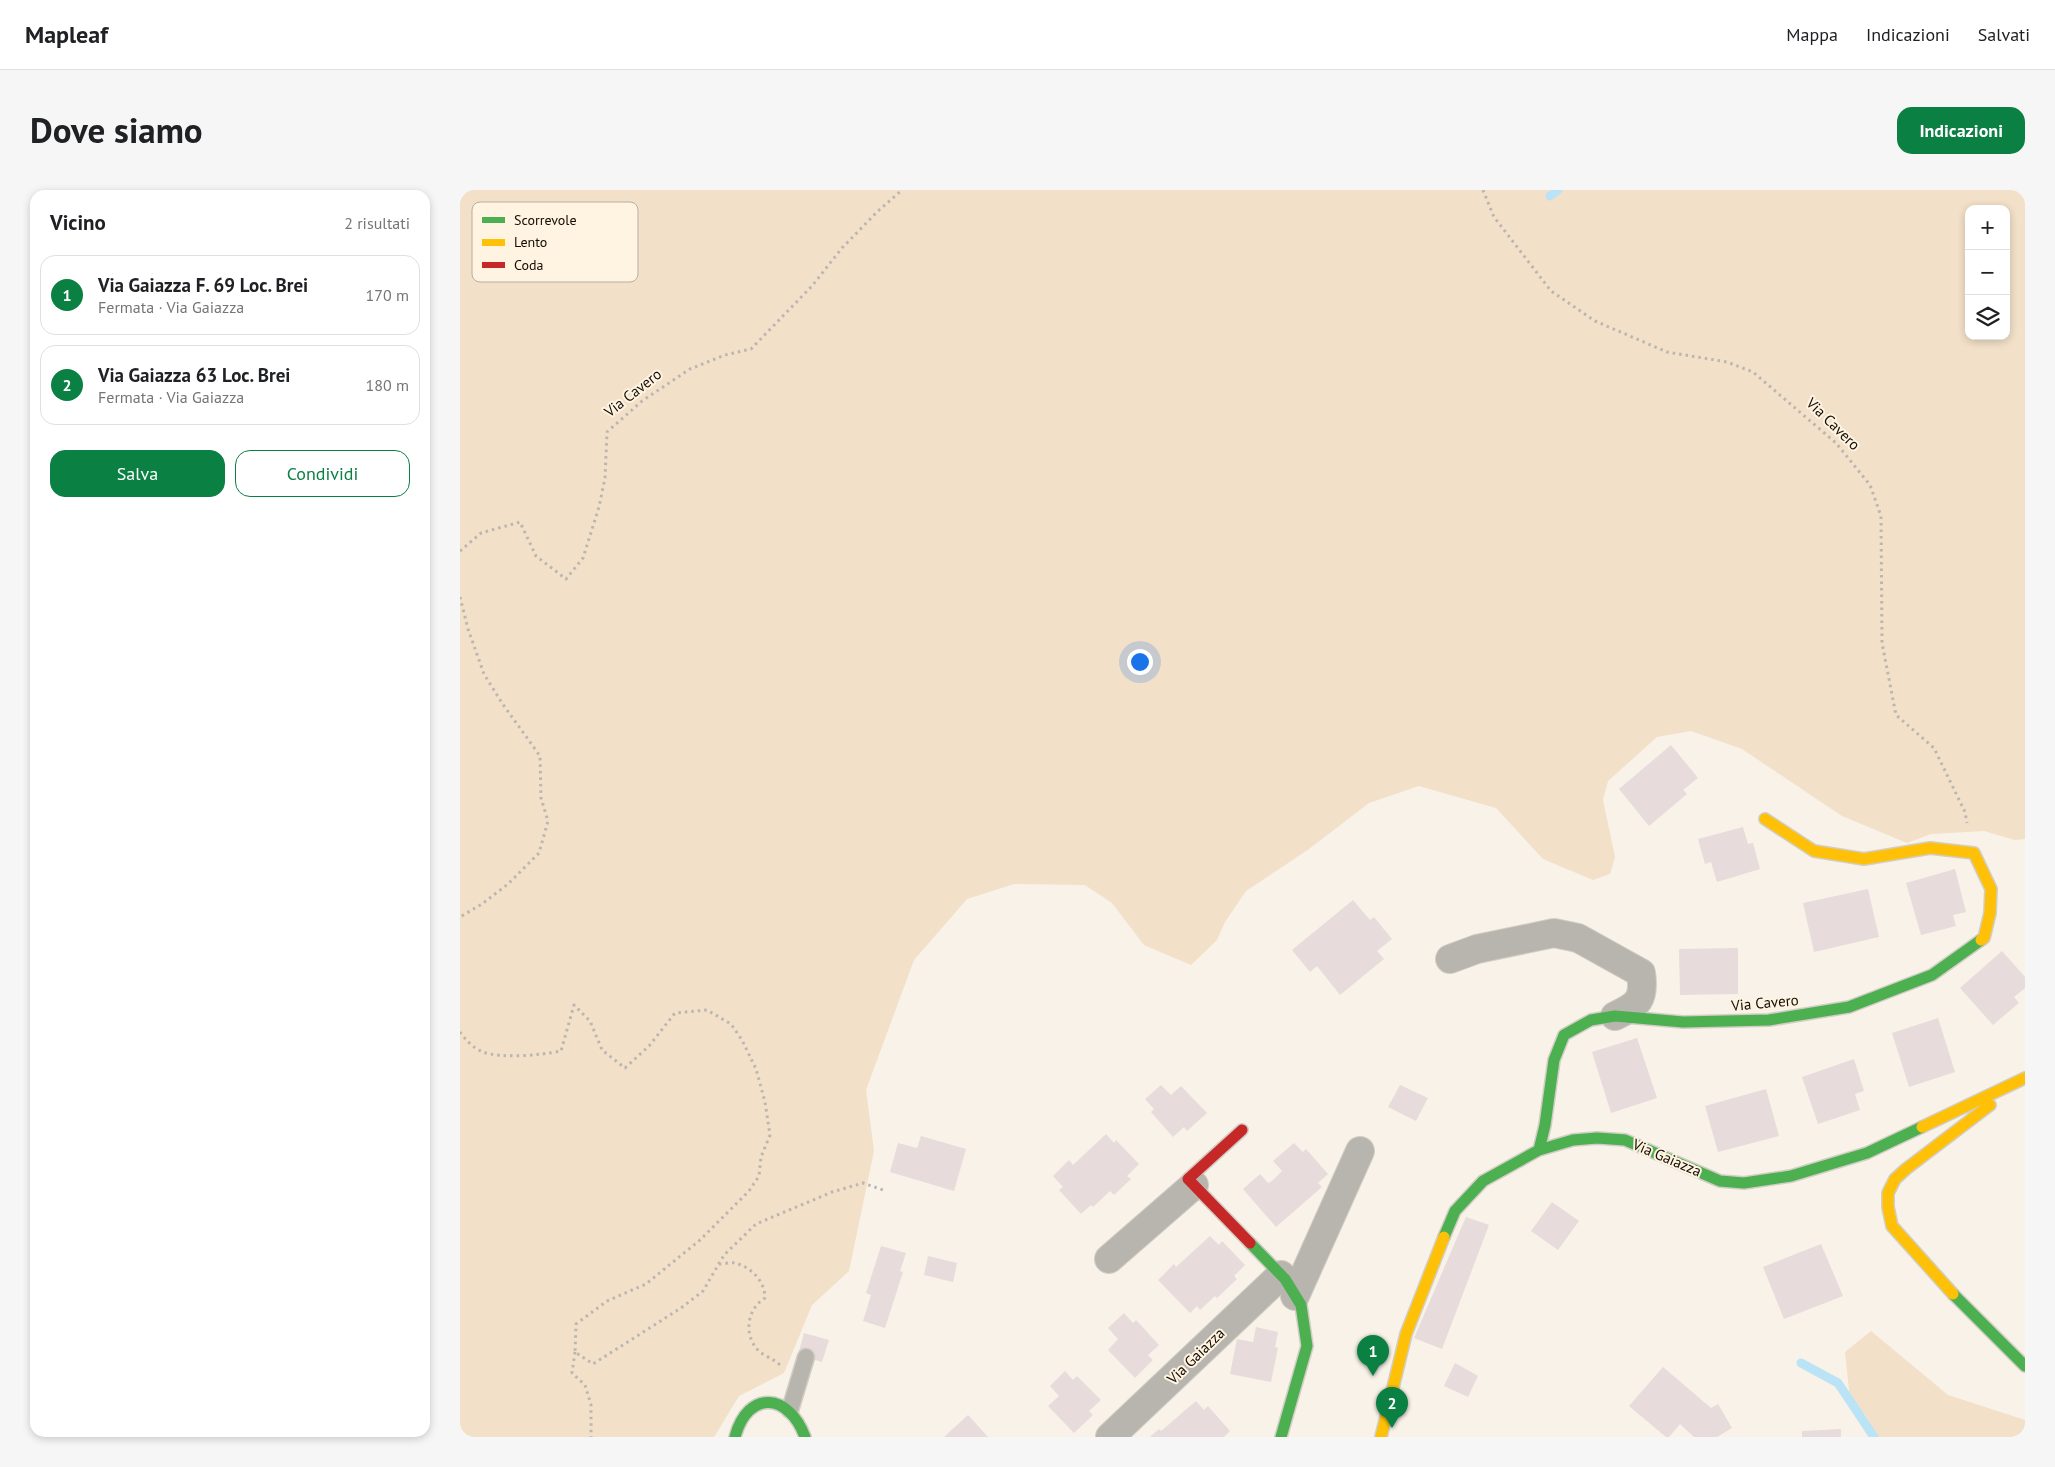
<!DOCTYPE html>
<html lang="it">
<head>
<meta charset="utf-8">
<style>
	:root { --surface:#fff; --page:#f6f6f6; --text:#202124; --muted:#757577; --line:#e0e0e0; --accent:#0b8043 }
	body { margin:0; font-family:"PT Sans",sans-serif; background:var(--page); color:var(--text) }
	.controls { position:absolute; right:15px; top:15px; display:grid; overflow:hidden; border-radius:10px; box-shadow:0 2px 8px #0003 }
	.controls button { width:45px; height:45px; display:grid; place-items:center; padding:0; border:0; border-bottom:1px solid var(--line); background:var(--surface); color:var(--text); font:25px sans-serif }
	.you { position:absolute; left:679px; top:471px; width:18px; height:18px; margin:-12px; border:4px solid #fff; border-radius:50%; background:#1a73e8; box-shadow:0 0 0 8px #1a73e833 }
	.badge { display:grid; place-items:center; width:32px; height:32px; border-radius:50%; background:var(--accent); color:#fff; font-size:16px; font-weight:700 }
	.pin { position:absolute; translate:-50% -41px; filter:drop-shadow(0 1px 2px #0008) }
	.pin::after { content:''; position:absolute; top:26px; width:18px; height:15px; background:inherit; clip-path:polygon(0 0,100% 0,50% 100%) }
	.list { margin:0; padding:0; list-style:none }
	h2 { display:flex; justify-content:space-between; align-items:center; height:65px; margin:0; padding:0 20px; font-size:21px }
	h2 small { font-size:16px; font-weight:400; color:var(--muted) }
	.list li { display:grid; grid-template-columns:32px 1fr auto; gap:15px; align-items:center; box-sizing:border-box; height:80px; margin:0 10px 10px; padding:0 10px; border:1px solid var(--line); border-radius:15px }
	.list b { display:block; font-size:19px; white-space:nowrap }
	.list p { margin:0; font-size:16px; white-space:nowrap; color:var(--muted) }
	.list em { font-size:16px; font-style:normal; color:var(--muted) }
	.actions { display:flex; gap:10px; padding:15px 20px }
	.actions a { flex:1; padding:11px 0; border:1px solid var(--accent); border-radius:15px; text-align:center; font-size:18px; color:var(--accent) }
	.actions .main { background:var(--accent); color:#fff }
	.icon { flex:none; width:28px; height:28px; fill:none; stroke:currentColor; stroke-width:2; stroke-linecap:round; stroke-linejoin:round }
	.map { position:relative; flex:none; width:1565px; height:1247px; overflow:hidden; border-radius:15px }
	header { display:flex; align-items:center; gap:30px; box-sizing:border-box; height:70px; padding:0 25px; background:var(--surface); border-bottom:1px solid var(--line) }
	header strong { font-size:24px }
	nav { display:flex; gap:28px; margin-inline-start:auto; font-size:18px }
	.intro { display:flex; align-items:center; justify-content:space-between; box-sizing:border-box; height:120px; padding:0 30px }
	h1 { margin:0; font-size:35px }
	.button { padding:12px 22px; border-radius:15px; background:var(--accent); color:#fff; font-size:18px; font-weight:700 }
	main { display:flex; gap:30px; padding:0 30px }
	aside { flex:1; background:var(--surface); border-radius:15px; box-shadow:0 2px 8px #0003 }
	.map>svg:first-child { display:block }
	.green { fill:#f2e0c8; fill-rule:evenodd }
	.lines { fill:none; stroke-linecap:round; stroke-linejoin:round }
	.stream { stroke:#bae4f6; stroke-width:9 }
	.building { fill:#e7dbdb }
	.lane-casing { stroke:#d2cdc5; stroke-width:19 }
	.street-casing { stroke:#d2cdc5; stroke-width:30 }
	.fast-casing { stroke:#d2cdc5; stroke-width:14 }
	.slow-casing { stroke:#d2cdc5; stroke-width:14 }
	.jam-casing { stroke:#d2cdc5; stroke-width:14 }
	.path { stroke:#bbb6b1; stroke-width:3; stroke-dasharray:2.5 4; stroke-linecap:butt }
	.lane { stroke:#b8b5af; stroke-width:16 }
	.street { stroke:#b8b5af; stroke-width:28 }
	.fast { stroke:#4caf50; stroke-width:11 }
	.slow { stroke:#ffc107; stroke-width:11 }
	.jam { stroke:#c62828; stroke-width:11 }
	.labels { text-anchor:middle; stroke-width:4; stroke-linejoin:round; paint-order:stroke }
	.street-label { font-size:15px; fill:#140d05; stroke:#fff3e1 }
	.key { fill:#fff3e1; stroke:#b8ae9f; stroke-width:1 }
	.key-label { font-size:14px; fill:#140d05 }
</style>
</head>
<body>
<header>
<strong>Mapleaf</strong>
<nav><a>Mappa</a><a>Indicazioni</a><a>Salvati</a></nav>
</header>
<div class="intro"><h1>Dove siamo</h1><a class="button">Indicazioni</a></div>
<main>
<aside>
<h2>Vicino<small>2 risultati</small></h2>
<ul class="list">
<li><span class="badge">1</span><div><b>Via Gaiazza F. 69 Loc. Brei</b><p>Fermata · Via Gaiazza</p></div><em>170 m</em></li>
<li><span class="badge">2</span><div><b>Via Gaiazza 63 Loc. Brei</b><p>Fermata · Via Gaiazza</p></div><em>180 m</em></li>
</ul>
<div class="actions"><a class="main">Salva</a><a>Condividi</a></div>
</aside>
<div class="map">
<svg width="1565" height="1247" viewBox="0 0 1565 1247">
	<rect width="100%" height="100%" fill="#f8f2e8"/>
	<path class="green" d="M0 0H1565V649L1555 650 1524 641 1471 644 1447 653 1382 626 1282 559 1231 541 1197 547 1148 591 1143 610 1155 667 1150 684 1133 690 1083 669 1036 618 959 596 909 613 849 659 786 701 765 732 757 750 731 775 684 755 652 713 625 695 554 694 507 709 454 770 406 900 414 961 389 1081 352 1115 324 1183 279 1206 254 1247H0ZM1509 19H1546V146H1509Z
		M1411 1141 1488 1205 1565 1230V1247H1417L1406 1226 1390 1209 1385 1162Z"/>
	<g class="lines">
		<path class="stream" d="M1090 6 1098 0
			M1341 1173 1378 1193 1414 1247"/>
	</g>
	<path class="building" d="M1211 555 1238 588 1223 600 1227 604 1189 636 1159 599Z
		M1283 637 1288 654 1293 653 1300 679 1257 692 1251 672 1245 674 1238 649Z
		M1495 679 1506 722 1493 725 1496 736 1461 745 1446 693Z
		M1408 699 1419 747 1354 762 1343 713Z
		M893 710 910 730 914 727 932 749 917 761 924 769 880 805 857 776 850 782 832 760Z
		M1278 758V804L1220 805 1219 759Z
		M1542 761 1565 787V798L1554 807 1559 813 1533 835 1500 798Z
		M1478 828 1495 882 1449 897 1432 843Z
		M1177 848 1197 908 1151 923 1132 862Z
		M1394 869 1404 901 1395 904 1400 920 1358 934 1342 887Z
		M701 895 711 905 721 896 747 923 727 941 724 937 713 947 691 922 694 919 685 909Z
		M940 895 968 908 956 931 928 917Z
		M1306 899 1319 946 1258 962 1245 916Z
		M646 944 654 953 656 950 679 974 667 986 671 989 654 1005 650 1001 633 1017 631 1015 621 1024 599 1000 603 997 593 986 609 970 613 975Z
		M461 946 506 959 494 1001 430 982 438 953 457 958Z
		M834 953 843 962 846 959 868 984 858 993 862 997 816 1037 783 999 800 984 808 993 812 991 822 981 813 971Z
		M1092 1012 1119 1031 1098 1060 1071 1041Z
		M1006 1027 1029 1035 982 1159 954 1148Z
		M750 1046 759 1055 762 1051 785 1075 774 1086 777 1089 757 1108 755 1106 740 1120 737 1116 730 1123 698 1090 714 1074 716 1077Z
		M1361 1054 1383 1106 1324 1129 1303 1077Z
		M421 1056 446 1063 440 1081 443 1082 425 1138 403 1131 411 1105 406 1103Z
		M468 1066 497 1073 493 1092 464 1085Z
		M664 1123 673 1133 676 1130 699 1155 688 1165 693 1170 675 1188 648 1160 658 1149 648 1138Z
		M796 1137 818 1142 815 1157 818 1158 811 1192 770 1184 777 1149 793 1152Z
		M344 1143 369 1150 362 1172 338 1165Z
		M995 1173 1018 1186 1008 1207 984 1196Z
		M1203 1177 1251 1218 1258 1214 1272 1238 1257 1247H1234L1220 1234 1209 1247H1206L1169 1216Z
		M605 1181 613 1190 617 1186 641 1210 629 1221 633 1225 614 1243 588 1216 599 1206 590 1196Z
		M736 1211 744 1220 748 1216 770 1241 764 1247H690L699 1239 701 1241Z
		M508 1225 528 1247H484Z
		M1381 1239V1247H1342V1241Z"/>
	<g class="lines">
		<g class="lane-casing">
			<path id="lane" d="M330 1220 346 1167"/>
		</g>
		<g class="street-casing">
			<path id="street" d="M990 769 1017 759 1094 743 1118 748 1181 783C1185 810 1178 815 1155 826
				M649 1069 734 995
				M835 1106 900 961
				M650 1247 821 1085"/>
		</g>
		<g class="fast-casing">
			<path id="fast" d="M1079 960 1085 935 1094 870 1104 845 1131 830 1155 826 1223 832 1309 830 1389 817 1472 785 1521 750
				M984 1047 995 1021 1023 991 1079 960 1113 950 1137 948 1165 950 1260 991 1284 993 1331 986 1407 963 1462 937
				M790 1053 825 1089 841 1115 847 1156 821 1247
				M1493 1104 1565 1176
				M275 1247C288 1199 329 1203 345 1247"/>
		</g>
		<g class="slow-casing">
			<path id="slow" d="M1305 629 1354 661 1404 669 1470 658 1514 663 1531 699 1530 723 1524 748 1521 750
				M1462 937 1565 888
				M1493 1104 1432 1036 1428 1017V1003L1435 989 1446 979 1530 915
				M921 1247 946 1144 984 1047"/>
		</g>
		<g class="jam-casing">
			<path id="jam" d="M782 940 728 989 790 1053"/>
		</g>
		<path class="path" d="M1023 0 1034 27 1091 101 1135 131 1207 162 1267 172 1293 182 1376 253 1410 295 1421 326 1422 453 1436 525 1474 558 1505 622 1507 633
			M0 361 21 343 60 332 76 366 106 389 123 368 139 317 145 288 147 242 182 211 230 179 265 165 291 159 352 96 382 58 417 22 442 0
			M0 407 8 439 24 484 42 513 80 566 81 608 88 631 79 663 48 694 22 714 0 727
			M0 842C5 849 14 859 23 862 41 869 82 865 101 861L114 815 130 831 142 860 165 878 189 856 215 823 247 820 271 834 282 850 296 879 305 912 310 945 301 967 299 986 289 1001 240 1050 186 1094 147 1111 116 1134 115 1162 133 1174 221 1118 243 1101 264 1065 296 1034 372 1002 403 993 426 1001
			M259 1074C264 1074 271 1072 275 1073 291 1077 305 1091 305 1108 288 1118 283 1143 297 1159 303 1166 313 1168 320 1175
			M115 1162 112 1183 125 1195 131 1215V1247"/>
		<use href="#lane" class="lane"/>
		<use href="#street" class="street"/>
		<use href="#fast" class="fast"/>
		<use href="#slow" class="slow"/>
		<use href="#jam" class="jam"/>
	</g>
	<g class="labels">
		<g class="street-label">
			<text transform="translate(173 203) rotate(-38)" y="5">Via Cavero</text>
			<text transform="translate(1373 234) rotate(44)" y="5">Via Cavero</text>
			<text transform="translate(1305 813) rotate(-5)" y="5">Via Cavero</text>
			<text transform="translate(1207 968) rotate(23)" y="5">Via Gaiazza</text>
			<text transform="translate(736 1166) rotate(-44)" y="5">Via Gaiazza</text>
		</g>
	</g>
	<rect x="12" y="12" width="166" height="80" rx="8" class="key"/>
	<rect x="22" y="27" width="23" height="6" fill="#4caf50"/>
	<rect x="22" y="49" width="23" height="7" fill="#ffc107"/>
	<rect x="22" y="72" width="23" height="6" fill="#c62828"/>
	<g class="key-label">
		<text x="54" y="35">Scorrevole</text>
		<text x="54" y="57">Lento</text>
		<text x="54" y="80">Coda</text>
	</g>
</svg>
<div class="controls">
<button>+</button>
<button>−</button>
<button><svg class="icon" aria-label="layers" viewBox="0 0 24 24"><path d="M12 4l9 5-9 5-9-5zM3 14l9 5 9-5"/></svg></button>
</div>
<div class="you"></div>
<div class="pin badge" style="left:913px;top:1186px">1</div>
<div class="pin badge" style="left:932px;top:1238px">2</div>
</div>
</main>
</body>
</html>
